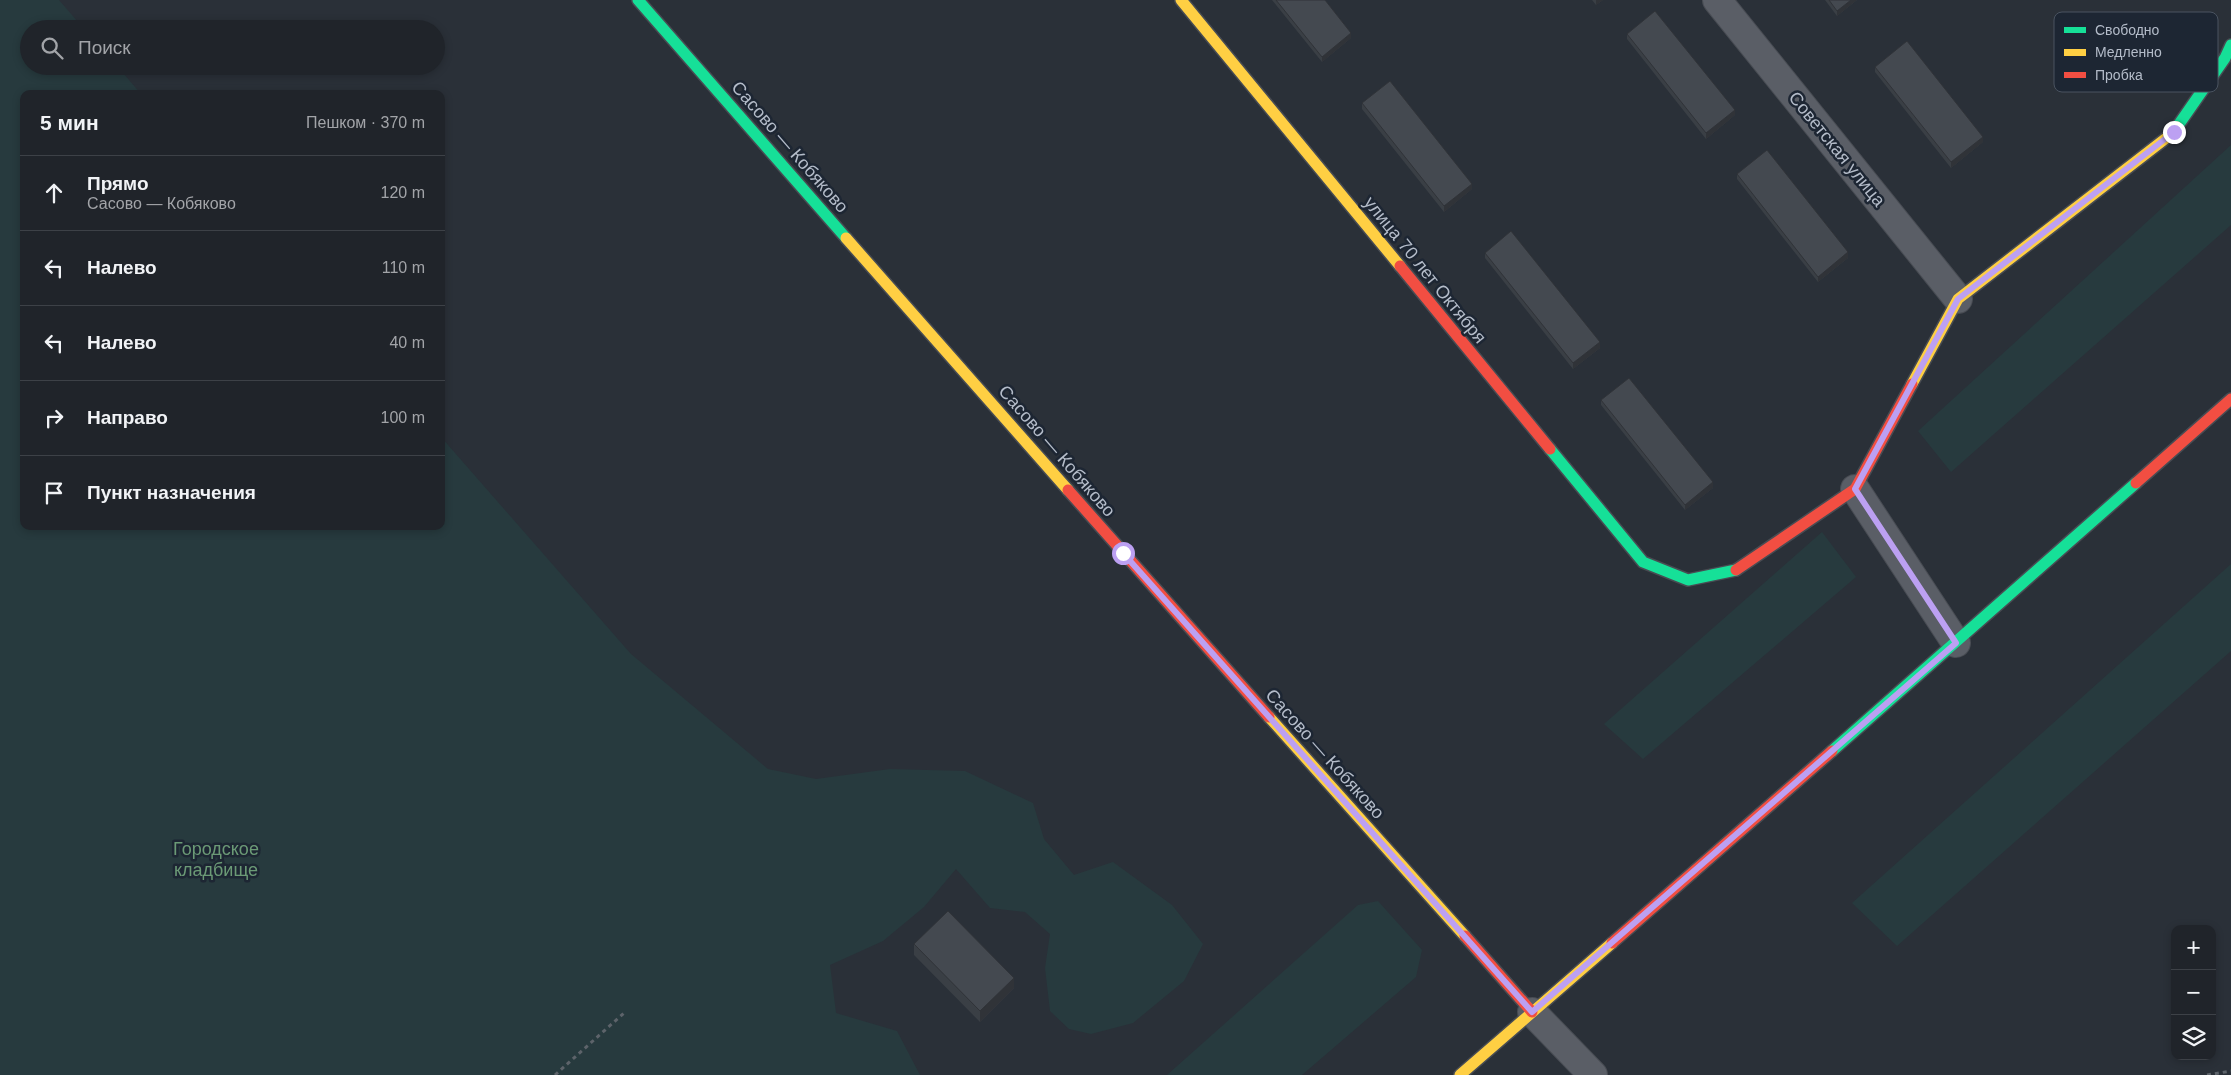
<!DOCTYPE html>
<html lang="ru">
<head>
<meta charset="utf-8">
<style>
	:root { --surface:#20242a; --page:#2d3036; --text:#f1f3f6; --muted:#a2a4a8; --line:#3d4147 }
	body { margin:0; font-family:Arial,sans-serif; background:var(--page); color:var(--text) }
	.controls { position:absolute; right:15px; bottom:15px; display:grid; overflow:hidden; border-radius:10px; box-shadow:0 2px 8px #0003 }
	.controls button { width:45px; height:45px; display:grid; place-items:center; padding:0; border:0; border-bottom:1px solid var(--line); background:var(--surface); color:var(--text); font:25px sans-serif }
	.stop { position:absolute; width:15px; height:15px; margin:-11px; border:4px solid #bca0f2; border-radius:50%; background:#fff }
	.stop.end { background:#bca0f2; border-color:#fff; box-shadow:0 1px 5px #0008 }
	.list { margin:0; padding:0; list-style:none }
	h2 { display:flex; justify-content:space-between; align-items:center; height:65px; margin:0; padding:0 20px; font-size:21px }
	h2 small { font-size:16px; font-weight:400; color:var(--muted) }
	.list li { display:grid; grid-template-columns:32px 1fr auto; gap:15px; align-items:center; box-sizing:border-box; height:75px; padding:0 20px; border-top:1px solid var(--line) }
	.list b { display:block; font-size:19px; white-space:nowrap }
	.list p { margin:0; font-size:16px; white-space:nowrap; color:var(--muted) }
	.list em { font-size:16px; font-style:normal; color:var(--muted) }
	.icon { flex:none; width:28px; height:28px; fill:none; stroke:currentColor; stroke-width:2; stroke-linecap:round; stroke-linejoin:round }
	.map { position:relative; flex:none; width:2231px; height:1075px; overflow:hidden }
	.search { position:absolute; background:var(--surface); box-shadow:0 2px 8px #0003; left:20px; top:20px; width:425px; height:55px; display:flex; align-items:center; gap:12px; box-sizing:border-box; padding:0 18px; border-radius:28px; color:var(--muted); font-size:19px }
	.panel { position:absolute; background:var(--surface); box-shadow:0 2px 8px #0003; left:20px; top:90px; width:425px; height:440px; border-radius:10px }
	.map>svg:first-child { display:block }
	.green { fill:#273a3e }
	.lines { fill:none; stroke-linecap:round; stroke-linejoin:round }
	.street-casing { stroke:#484c53; stroke-width:30 }
	.fast-casing { stroke:#484c53; stroke-width:14 }
	.slow-casing { stroke:#484c53; stroke-width:14 }
	.jam-casing { stroke:#484c53; stroke-width:14 }
	.path { stroke:#5d636a; stroke-width:3; stroke-dasharray:4 4; stroke-linecap:butt }
	.street { stroke:#5a5e66; stroke-width:28 }
	.fast { stroke:#16e098; stroke-width:11 }
	.slow { stroke:#ffcf43; stroke-width:11 }
	.jam { stroke:#f24e42; stroke-width:11 }
	.wall { fill:#3a3f45 }
	.shaded-wall { fill:#303338 }
	.building { fill:#444950; stroke:#303338 }
	.route { stroke:#bca0f2; stroke-width:6 }
	.labels { text-anchor:middle; stroke-width:5; stroke-linejoin:round; paint-order:stroke }
	.street-label { font-size:18px; fill:#b4bcc9; stroke:#1d2633 }
	.park-label { font-size:18px; fill:#6b9a76; stroke:#1d2633 }
	.key { fill:#1d2633; stroke:#4a5360; stroke-width:1 }
	.key-label { font-size:14px; fill:#b4bcc9 }
</style>
</head>
<body>
<div class="map">
<svg width="2231" height="1075" viewBox="0 0 2231 1075">
	<rect width="100%" height="100%" fill="#2a3038"/>
	<path class="green" d="M0 0H59L84 29H29V66H117L141 94H24V526H441V437L631 654 768 769 816 779 890 769 965 771 1033 803 1044 839 1074 875 1113 862 1172 905 1203 944 1184 981 1133 1023 1091 1034 1069 1029 1050 1011 1045 968 1050 934 1025 912 990 908 956 869 924 907 883 941 830 965 836 1013 897 1031 920 1075H0Z
		M2231 145V225L1951 472 1918 431Z
		M1822 532 1856 577 1643 759 1604 724Z
		M2231 564V651L1897 946 1852 903Z
		M1378 901 1422 950 1416 977 1302 1075H1167L1358 905Z"/>
	<g class="lines">
		<g class="street-casing">
			<path id="street" d="M1717 0 1958 299
				M1855 489 1956 643
				M1532 1012 1593 1075"/>
		</g>
		<g class="fast-casing">
			<path id="fast" d="M638 0 846 238
				M2177 127 2225 58 2231 45
				M1550 449 1643 562 1688 580 1736 570
				M1832 751 2136 483"/>
		</g>
		<g class="slow-casing">
			<path id="slow" d="M1181 0 1400 266
				M846 238 1068 490
				M1912 384 1958 299 2174 132 2177 127
				M1269 717 1465 936
				M1460 1075 1612 943"/>
		</g>
		<g class="jam-casing">
			<path id="jam" d="M1400 266 1550 449
				M2136 483 2231 399
				M1068 490 1269 717
				M1736 570 1855 489 1912 384
				M1465 936 1532 1012
				M1612 943 1832 751"/>
		</g>
		<path class="path" d="M555 1075 624 1013
			M2207 1075 2231 1071"/>
		<use href="#street" class="street"/>
		<use href="#fast" class="fast"/>
		<use href="#slow" class="slow"/>
		<use href="#jam" class="jam"/>
	</g>
	<path class="wall" d="M1272 0H1325L1351 38 1322 62Z
		M1592 0H1603L1596 5Z
		M1825 0H1857L1837 16Z
		M1627 34 1735 115 1706 139 1627 39Z
		M1875 67 1983 142 1951 168 1875 72Z
		M1362 103 1472 189 1444 212 1362 109Z
		M1737 174 1848 258 1818 282 1737 179Z
		M1485 253 1600 348 1573 369 1485 258Z
		M1601 400 1713 488 1685 510 1601 405Z
		M914 944 1014 988 980 1022 914 955Z"/>
	<path class="shaded-wall" d="M1596 0H1603L1596 5Z
		M1851 0H1857L1837 16V11Z
		M1351 33V38L1322 62V57Z
		M1735 110V115L1706 139V133Z
		M1983 137V142L1951 168V162Z
		M1472 184V189L1444 212V206Z
		M1848 252V258L1818 282V277Z
		M1600 342V348L1573 369V363Z
		M1713 482V488L1685 510V505Z
		M1014 978V988L980 1022V1011Z"/>
	<path class="building" d="M1276 0H1325L1351 33 1322 57Z
		M1829 0H1851L1837 11Z
		M1655 11 1735 110 1706 133 1627 34Z
		M1907 41 1983 137 1951 162 1875 67Z
		M1390 81 1472 184 1444 206 1362 103Z
		M1767 150 1848 252 1818 277 1737 174Z
		M1511 231 1600 342 1573 363 1485 253Z
		M1629 378 1713 482 1685 505 1601 400Z
		M948 911 1014 978 980 1011 914 944Z"/>
	<g class="lines">
		<path class="route" d="M1123 553 1532 1012 1956 643 1855 489 1958 299 2174 132"/>
	</g>
	<g class="labels">
		<g class="street-label">
			<text transform="translate(790 147) rotate(49)" y="6">Сасово — Кобяково</text>
			<text transform="translate(1837 149) rotate(51)" y="6">Советская улица</text>
			<text transform="translate(1425 270) rotate(51)" y="6">улица 70 лет Октября</text>
			<text transform="translate(1057 451) rotate(49)" y="6">Сасово — Кобяково</text>
			<text transform="translate(1325 754) rotate(48)" y="6">Сасово — Кобяково</text>
		</g>
		<g class="park-label">
			<text x="216" y="855">Городское<tspan x="216" dy="21">кладбище</tspan></text>
		</g>
	</g>
	<rect x="2054" y="12" width="164" height="80" rx="8" class="key"/>
	<rect x="2064" y="27" width="22" height="6" fill="#16e098"/>
	<rect x="2064" y="49" width="22" height="7" fill="#ffcf43"/>
	<rect x="2064" y="72" width="22" height="6" fill="#f24e42"/>
	<g class="key-label">
		<text x="2095" y="35">Свободно</text>
		<text x="2095" y="57">Медленно</text>
		<text x="2095" y="80">Пробка</text>
	</g>
</svg>
<div class="controls">
<button>+</button>
<button>−</button>
<button><svg class="icon" aria-label="layers" viewBox="0 0 24 24"><path d="M12 4l9 5-9 5-9-5zM3 14l9 5 9-5"/></svg></button>
</div>
<div class="stop" style="left:1123px;top:553px"></div>
<div class="stop end" style="left:2174px;top:132px"></div>
<div class="search"><svg class="icon" aria-label="search" viewBox="0 0 24 24"><circle cx="10" cy="10" r="6"/><path d="M15 15l6 6"/></svg>Поиск</div>
<section class="panel">
<h2>5 мин<small>Пешком · 370 m</small></h2>
<ul class="list">
<li><svg class="icon" aria-label="ahead" viewBox="0 0 24 24"><path d="M12 20V5M6 11l6-6 6 6"/></svg><div><b>Прямо</b><p>Сасово — Кобяково</p></div><em>120 m</em></li>
<li><svg class="icon" aria-label="left" viewBox="0 0 24 24"><path d="M17 20v-9H6M10 6l-5 5 5 5"/></svg><div><b>Налево</b></div><em>110 m</em></li>
<li><svg class="icon" aria-label="left" viewBox="0 0 24 24"><path d="M17 20v-9H6M10 6l-5 5 5 5"/></svg><div><b>Налево</b></div><em>40 m</em></li>
<li><svg class="icon" aria-label="right" viewBox="0 0 24 24"><path d="M7 20v-9h11M14 6l5 5-5 5"/></svg><div><b>Направо</b></div><em>100 m</em></li>
<li><svg class="icon" aria-label="arrive" viewBox="0 0 24 24"><path d="M6 21V4h12l-3 4 3 4H6"/></svg><div><b>Пункт назначения</b></div></li>
</ul>
</section>
</div>
</body>
</html>
